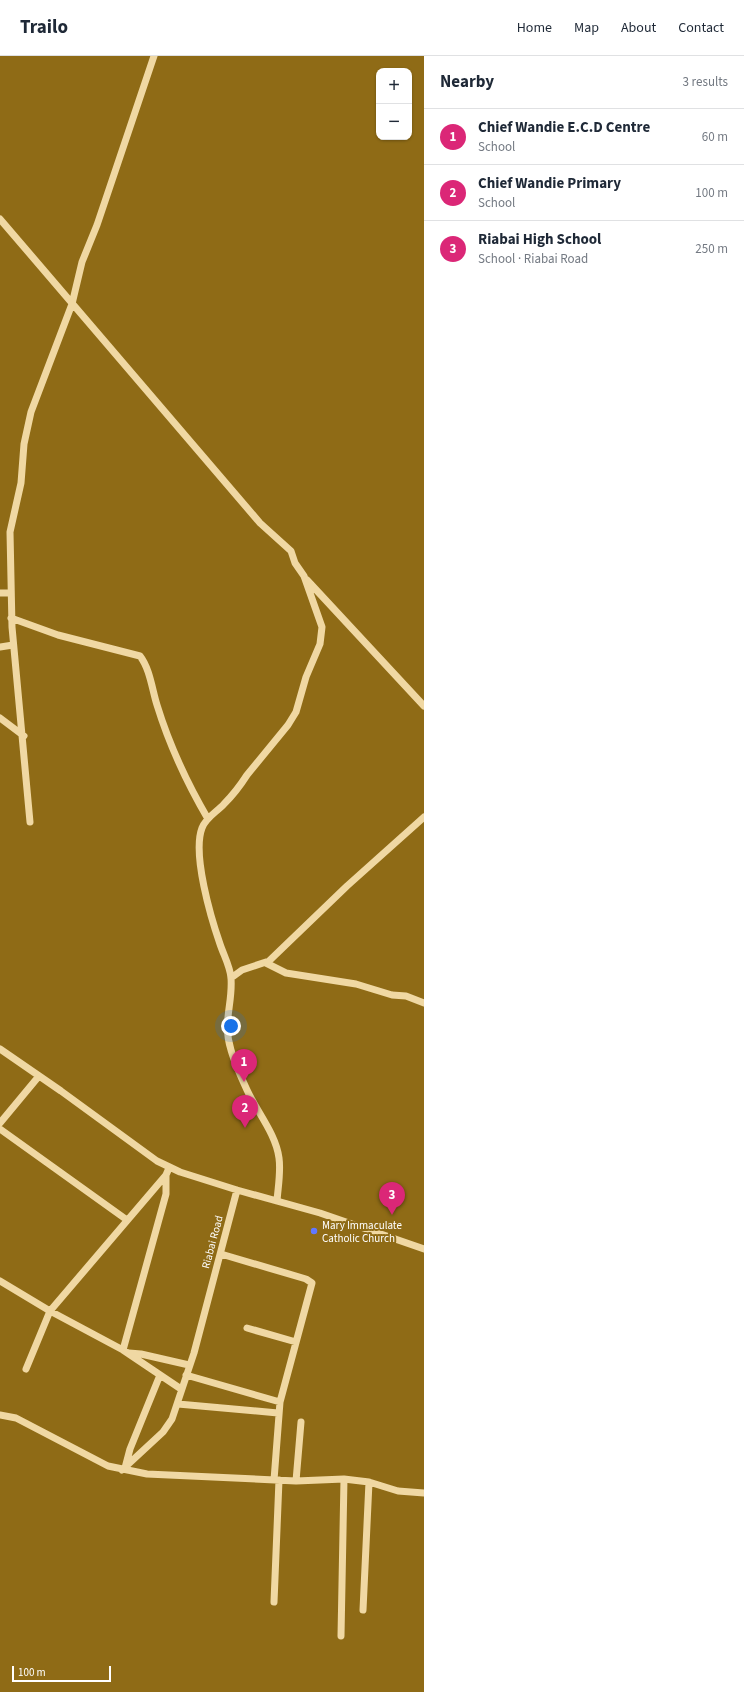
<!DOCTYPE html>
<html lang="en">
<head>
<meta charset="utf-8">
<style>
	:root { --surface:#fff; --page:#f2f2f3; --text:#1f2937; --muted:#747a83; --line:#e0e1e3; --accent:#db2777 }
	body { margin:0; font-family:"Source Sans 3",sans-serif; background:var(--page); color:var(--text) }
	.controls { position:absolute; right:12px; top:12px; display:grid; overflow:hidden; border-radius:8px; box-shadow:0 1px 3px #0004 }
	.controls button { width:36px; height:36px; display:grid; place-items:center; padding:0; border:0; border-bottom:1px solid var(--line); background:var(--surface); color:var(--text); font:20px sans-serif }
	.scale { position:absolute; left:12px; bottom:10px; width:99px; box-sizing:border-box; padding-left:4px; border:2px solid #fff; border-top:0; font-size:11px; line-height:14px; white-space:nowrap; color:#fff; -webkit-text-stroke:3px #8f6b16; paint-order:stroke }
	.you { position:absolute; left:231px; top:970px; width:14px; height:14px; margin:-10px; border:3px solid #fff; border-radius:50%; background:#1a73e8; box-shadow:0 0 0 6px #1a73e833 }
	.badge { display:grid; place-items:center; width:26px; height:26px; border-radius:50%; background:var(--accent); color:#fff; font-size:13px; font-weight:700 }
	.pin { position:absolute; translate:-50% -33px; filter:drop-shadow(0 1px 2px #0008) }
	.pin::after { content:''; position:absolute; top:21px; width:14px; height:12px; background:inherit; clip-path:polygon(0 0,100% 0,50% 100%) }
	.list { margin:0; padding:0; list-style:none }
	h2 { display:flex; justify-content:space-between; align-items:center; height:52px; margin:0; padding:0 16px; font-size:17px }
	h2 small { font-size:13px; font-weight:400; color:var(--muted) }
	.list li { display:grid; grid-template-columns:26px 1fr auto; gap:12px; align-items:center; box-sizing:border-box; height:56px; padding:0 16px; border-top:1px solid var(--line) }
	.list b { display:block; font-size:15px; white-space:nowrap }
	.list p { margin:0; font-size:13px; white-space:nowrap; color:var(--muted) }
	.list em { font-size:13px; font-style:normal; color:var(--muted) }
	.map { position:relative; flex:none; width:424px; height:1636px; overflow:hidden }
	header { display:flex; align-items:center; gap:24px; box-sizing:border-box; height:56px; padding:0 20px; background:var(--surface); border-bottom:1px solid var(--line) }
	header strong { font-size:19px }
	nav { display:flex; gap:22px; margin-inline-start:auto; font-size:14px }
	main { display:flex }
	aside { flex:1; background:var(--surface) }
	.map>svg:first-child { display:block }
	.lines { fill:none; stroke-linecap:round; stroke-linejoin:round }
	.minor { stroke:#f0d8a3; stroke-width:7 }
	.poi-dot { fill:#6178ff; stroke:#8f6b16; stroke-width:1.5 }
	.labels { text-anchor:middle; stroke-width:4; stroke-linejoin:round; paint-order:stroke }
	.poi-label { font-size:11px; fill:#fff; stroke:#8f6b16; text-anchor:start }
	.street-label { font-size:11px; fill:#fff; stroke:#8f6b16 }
</style>
</head>
<body>
<header>
<strong>Trailo</strong>
<nav><a>Home</a><a>Map</a><a>About</a><a>Contact</a></nav>
</header>
<main>
<div class="map">
<svg width="424" height="1636" viewBox="0 0 424 1636">
	<rect width="100%" height="100%" fill="#8f6b16"/>
	<g class="lines">
		<path class="minor" d="M0 163 260 467 291 495 295 507 304 520 322 571 320 588 306 621 296 656 288 669 247 719C240 730 233 739 224 748 217 756 206 761 202 772 192 798 211 862 220 888 224 900 230 910 231 922 233 948 222 966 231 994 235 1008 241 1021 247 1034 257 1056 276 1078 279 1102 281 1116 278 1131 277 1145
			M307 524 424 650
			M0 537H11
			M11 562 58 579 140 600C150 613 152 633 157 649 169 688 187 727 208 763
			M0 591 13 589
			M0 662 24 680
			M30 766 12 571 10 476 21 427 24 388 31 356 72 248 82 206 97 169 154 0
			M266 907 286 917 356 928 392 939 406 940 424 947
			M231 922 242 914 269 905 347 830 424 761
			M0 993 61 1035 157 1105 180 1116 237 1134
			M0 1067 39 1020
			M0 1073 127 1164
			M221 1198 306 1223 312 1227 280 1346 274 1424
			M0 1225 50 1255 123 1294 181 1333
			M247 1272 296 1286
			M123 1294 166 1138V1119
			M129 1297 141 1298 189 1309
			M26 1313 50 1255 166 1119 169 1112
			M186 1319 280 1346
			M178 1348 278 1357
			M0 1359 16 1362 108 1410 147 1418 296 1425 344 1423 369 1426 398 1435 424 1437
			M125 1412 130 1393 160 1319
			M122 1414 163 1376 172 1363 194 1297 237 1134 320 1157 424 1193
			M296 1425 301 1366
			M274 1546 279 1424
			M363 1554 369 1426
			M341 1580 344 1423"/>
	</g>
	<circle class="poi-dot" cx="314" cy="1175" r="4"/>
	<g class="labels">
		<g class="poi-label">
			<text x="322" y="1173">Mary Immaculate<tspan x="322" dy="13">Catholic Church</tspan></text>
		</g>
		<g class="street-label">
			<text transform="translate(212 1186) rotate(-75)" y="4">Riabai Road</text>
		</g>
	</g>
</svg>
<div class="controls">
<button>+</button>
<button>−</button>
</div>
<div class="scale">100 m</div>
<div class="you"></div>
<div class="pin badge" style="left:244px;top:1026px">1</div>
<div class="pin badge" style="left:245px;top:1072px">2</div>
<div class="pin badge" style="left:392px;top:1159px">3</div>
</div>
<aside>
<h2>Nearby<small>3 results</small></h2>
<ul class="list">
<li><span class="badge">1</span><div><b>Chief Wandie E.C.D Centre</b><p>School</p></div><em>60 m</em></li>
<li><span class="badge">2</span><div><b>Chief Wandie Primary</b><p>School</p></div><em>100 m</em></li>
<li><span class="badge">3</span><div><b>Riabai High School</b><p>School · Riabai Road</p></div><em>250 m</em></li>
</ul>
</aside>
</main>
</body>
</html>
